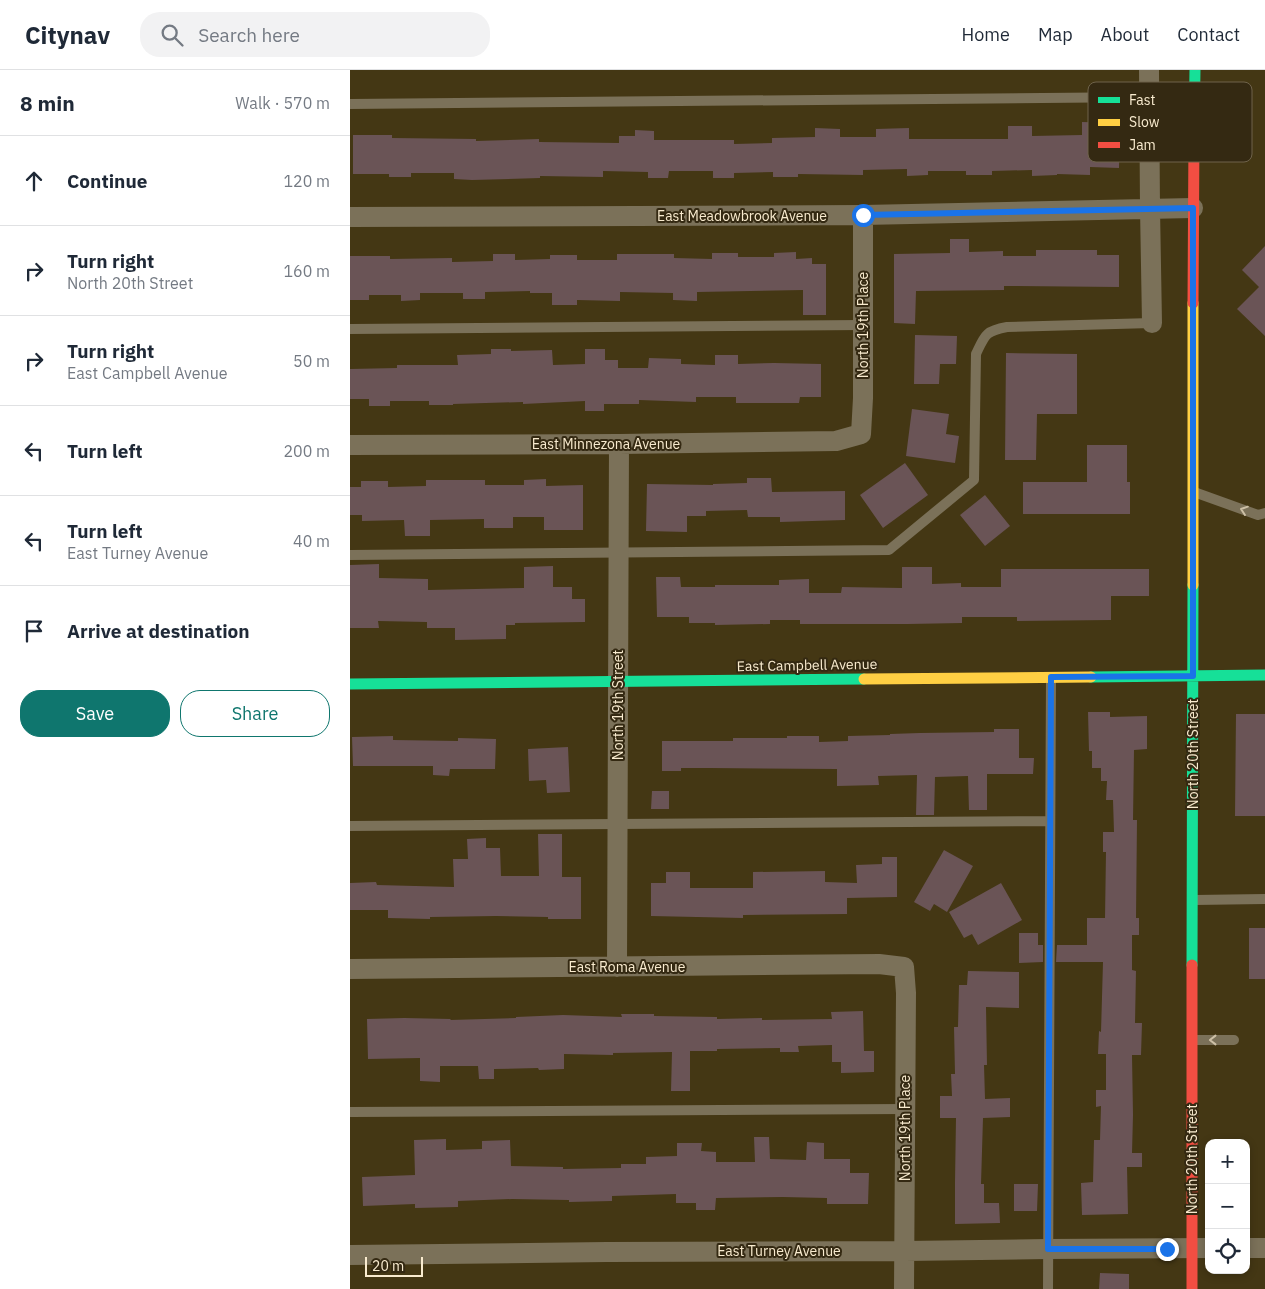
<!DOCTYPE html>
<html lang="en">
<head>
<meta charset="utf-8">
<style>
	:root { --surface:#fff; --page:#f2f2f3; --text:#1f2937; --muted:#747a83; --line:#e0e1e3; --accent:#0f766e }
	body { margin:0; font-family:"IBM Plex Sans",sans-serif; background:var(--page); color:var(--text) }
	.controls { position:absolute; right:15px; bottom:15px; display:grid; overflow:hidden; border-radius:10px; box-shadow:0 2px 8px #0003 }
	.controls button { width:45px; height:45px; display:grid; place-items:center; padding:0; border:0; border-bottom:1px solid var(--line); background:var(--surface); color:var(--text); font:25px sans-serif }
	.scale { position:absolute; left:15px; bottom:12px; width:58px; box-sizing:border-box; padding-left:5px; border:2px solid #f9ebcf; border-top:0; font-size:14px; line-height:18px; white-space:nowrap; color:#f9ebcf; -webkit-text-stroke:4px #342912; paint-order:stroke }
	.stop { position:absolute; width:15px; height:15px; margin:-11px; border:4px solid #1a73e8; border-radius:50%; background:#fff }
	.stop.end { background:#1a73e8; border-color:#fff; box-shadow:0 1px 5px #0008 }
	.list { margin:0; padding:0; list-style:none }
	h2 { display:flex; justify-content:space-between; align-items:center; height:65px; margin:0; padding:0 20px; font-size:21px }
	h2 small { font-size:16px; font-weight:400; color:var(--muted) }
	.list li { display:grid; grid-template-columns:32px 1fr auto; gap:15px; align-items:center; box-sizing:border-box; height:90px; padding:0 20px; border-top:1px solid var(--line) }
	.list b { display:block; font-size:19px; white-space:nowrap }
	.list p { margin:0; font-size:16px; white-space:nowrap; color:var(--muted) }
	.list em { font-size:16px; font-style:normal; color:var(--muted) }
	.actions { display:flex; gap:10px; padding:15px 20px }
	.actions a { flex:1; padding:11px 0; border:1px solid var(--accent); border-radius:20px; text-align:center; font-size:18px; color:var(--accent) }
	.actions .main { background:var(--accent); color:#fff }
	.icon { flex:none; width:28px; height:28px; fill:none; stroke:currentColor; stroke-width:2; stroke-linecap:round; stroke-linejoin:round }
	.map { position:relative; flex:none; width:915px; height:1219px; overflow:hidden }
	header { display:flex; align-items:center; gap:30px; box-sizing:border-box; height:70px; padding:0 25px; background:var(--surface); border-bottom:1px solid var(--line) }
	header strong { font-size:24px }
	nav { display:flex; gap:28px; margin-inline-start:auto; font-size:18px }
	.search { width:350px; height:45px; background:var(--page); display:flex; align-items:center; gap:12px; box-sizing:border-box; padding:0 18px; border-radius:20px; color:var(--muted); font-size:19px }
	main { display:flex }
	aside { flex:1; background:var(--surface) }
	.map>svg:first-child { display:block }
	.building { fill:#6a5456 }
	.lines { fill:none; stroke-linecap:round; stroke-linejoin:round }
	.lane { stroke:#7b7159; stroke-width:10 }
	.street { stroke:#7b7159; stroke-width:20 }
	.fast { stroke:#16e098; stroke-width:11 }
	.slow { stroke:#ffcf43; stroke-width:11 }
	.jam { stroke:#f24e42; stroke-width:11 }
	.oneway { stroke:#cdc0a6 }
	.route { stroke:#1a73e8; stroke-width:6 }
	.labels { text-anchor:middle; stroke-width:4; stroke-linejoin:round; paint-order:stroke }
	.street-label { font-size:14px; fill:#f9ebcf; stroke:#342912 }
	.key { fill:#342912; stroke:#6f634b; stroke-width:1 }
	.key-label { font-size:14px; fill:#f9ebcf }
</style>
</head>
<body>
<header>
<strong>Citynav</strong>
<div class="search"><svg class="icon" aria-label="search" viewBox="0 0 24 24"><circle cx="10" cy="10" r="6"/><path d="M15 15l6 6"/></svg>Search here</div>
<nav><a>Home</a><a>Map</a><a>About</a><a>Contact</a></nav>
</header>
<main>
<aside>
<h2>8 min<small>Walk · 570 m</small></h2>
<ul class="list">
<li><svg class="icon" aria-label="ahead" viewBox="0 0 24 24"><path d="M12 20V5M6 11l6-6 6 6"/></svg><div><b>Continue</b></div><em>120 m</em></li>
<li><svg class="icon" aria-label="right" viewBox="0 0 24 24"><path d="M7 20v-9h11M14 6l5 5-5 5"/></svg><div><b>Turn right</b><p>North 20th Street</p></div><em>160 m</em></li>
<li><svg class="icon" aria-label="right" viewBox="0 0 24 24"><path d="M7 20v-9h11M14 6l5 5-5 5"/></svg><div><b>Turn right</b><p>East Campbell Avenue</p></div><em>50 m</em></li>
<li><svg class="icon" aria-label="left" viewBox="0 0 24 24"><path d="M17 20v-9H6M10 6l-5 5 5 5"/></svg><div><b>Turn left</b></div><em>200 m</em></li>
<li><svg class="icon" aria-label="left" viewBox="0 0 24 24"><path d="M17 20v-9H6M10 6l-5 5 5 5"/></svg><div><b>Turn left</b><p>East Turney Avenue</p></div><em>40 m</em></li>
<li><svg class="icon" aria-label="arrive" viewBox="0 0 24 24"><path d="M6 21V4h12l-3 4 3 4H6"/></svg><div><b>Arrive at destination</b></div></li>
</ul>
<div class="actions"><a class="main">Save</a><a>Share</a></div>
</aside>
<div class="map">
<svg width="915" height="1219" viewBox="0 0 915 1219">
	<rect width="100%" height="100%" fill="#443714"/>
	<path class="building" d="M732 52 770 53 769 98 740 97V105L707 104V105L682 106V100L642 101V105H616V101H578V105L557 106V99L513 100V105L448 104V107H423V102L384 103V108H363V101H319L318 108H298V102L253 101V107L190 106V108L122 110 104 109V103H61V107H39V104H3V65H42V68L126 69V71L189 69V72L269 73V66H285V60L304 61V70H384V74L422 73V68L465 67V58L490 59V67H526V59L559 58V69H658V56H682V66L732 65Z
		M600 169H619V182L653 181V186H686V180H747V185H769V217L654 216V220L566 221 565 254 544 253V184L600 183Z
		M915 176V266L887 239 909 217 892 200Z
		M446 182V189L462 188V194H476V245H453V220L347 222V231L323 230V223L270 222V231L227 230V235H202V223H180V221L135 222V229H113V223H70V230L51 231V225H19V230H0V186H40V189L102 188V192L143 191V184H165V190L200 189V185H227V190H267V184H324V188L362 189V183H388V187H424V183Z
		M565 265 607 266 606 294H590L589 314H564Z
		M141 279H161V281L202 280 203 295 235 294V279H255V290H268V298H298L299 288 331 289V294L365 295V285H388V294L424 293 471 294V327H450L449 333H386V327H346V332L289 330V334H254V341H235V331L173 334V332L103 334V335H79V331H40V336H19V329H0V299L47 298V295H108L107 285 141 284Z
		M656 283 727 284V344H687L686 390H655Z
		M562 339 599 344 596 364 609 366 605 393 556 386Z
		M737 375H777V412H780V444H673V412H737Z
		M555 393 578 425 533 458 510 425Z
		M397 408H421L422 422 495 421V450L430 452V447H398L397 440 356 441V446H337V462L296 461 297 414 363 415V414L397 413Z
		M196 409V416L233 415V460H194V447H163V458H134V449L80 450V466H55L54 450 12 451V445H0V417H11V411H38V417L76 416V410H135V415H174V410Z
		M635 425 660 456 635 476 610 445Z
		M29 494V508L78 509V520L174 518V497L203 496V517H222V529H235V552L165 553V555H156V569L105 570V558H77V552L28 551 29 558H0V495Z
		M552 497H582V514L611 513V517H651V499H799V526H761V550L667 551V547H612V553L558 554H450V550H420V554L365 555V553H339V547H307L306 507H330L331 517H365V515H429V510L459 509V523H491L492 517 552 518Z
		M738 642H760V647L797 646V679L784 680 783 750H787L786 848H789V865H782V900L786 901 785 953H792L791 985H782L783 1045 782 1083H792V1097H777L778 1144 732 1145 731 1113 743 1112 744 1070H750L751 1036 746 1037V1020H756V984H748L749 961 751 962 753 892H706L707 875H737V848H755L756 782H753V762H764L763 730H756L757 711H751V698H742V681H739Z
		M886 644H915V746H885Z
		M644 659H669V688H684L683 704H637V740H619L618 706 585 707 584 745H566L567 705 528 706 529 715 487 716V699L360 698H331V701H312V671H383V668H437V666H469V672L498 671V666L540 665V664L570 663 644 662Z
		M43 666V670L108 671V668L146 669 145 699H100L99 706 83 705V696H3L2 667Z
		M218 677 220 722 197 723 196 710 179 711 178 679Z
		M302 721H319V739H301Z
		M188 764H212V807H231V849H198V847L146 846 80 847V849L38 848V840H0V813L26 812 27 815 104 817 103 789H118L117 769 136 768V778H150L151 806H189Z
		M594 780 623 796 597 842 584 834 580 841 564 832Z
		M532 787H547V827L497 828V844L393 845V848L301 846V813H316V802H340V818H403V802L475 801V812L507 813 506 795 532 794Z
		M651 813 672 850 628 875 622 864 614 868 599 842Z
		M899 858H915V909H899Z
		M669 863H688V875H693V892L669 893Z
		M618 901 669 902V938L636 937 637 995H634L635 1029 660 1028V1047L633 1048 631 1114H634V1133H649L650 1153 605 1154V1112L606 1048H590V1026H602L601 1004H605L604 957H608L609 915H617Z
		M513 941 514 981H524V1002L491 1003V992H482V975L448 976 449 982H430V978L367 979V981H340V1021H321L322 982 263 983V985L214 984V999L189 1000 188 998 144 999V1009H129L128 996H90V1012L70 1011V988L18 989 17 949 54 948 101 949 100 950 166 948V947L213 945 272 947 271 944H304V946L367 947V949L412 948V950L482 949 481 942Z
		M404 1067H419L420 1089 456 1090 457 1072 474 1073V1089H500V1103H519L518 1134H477V1128L433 1127 366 1128 365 1140H346V1133H326V1124L262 1126V1131L219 1132V1130L162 1129 108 1131V1137L65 1138V1134L13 1136 12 1107 65 1105 64 1070 96 1069V1080L132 1079V1071L160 1070 161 1096 213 1097V1099L271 1098V1094H296V1087L327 1086V1073H352L351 1081 366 1082V1092H405Z
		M664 1114H688L687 1141H664Z
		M750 1203 779 1204V1219H749Z"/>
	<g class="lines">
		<path class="lane" d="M0 34 799 27
			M0 259 513 255
			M844 422 908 445 915 443
			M0 485 539 480 624 410 626 284C635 265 635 261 657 257L802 253
			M0 756 700 751
			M844 830 915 829
			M843 970H884
			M0 1042 555 1039
			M698 1219 701 608"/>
		<path class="street" d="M799 0 800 138 802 253
			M0 147 513 145 843 138
			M0 375 269 374 486 371 511 364 513 328V145
			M267 897 269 374
			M0 899 529 894 554 897 556 923 554 1219
			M896 1178H915
			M0 1185 257 1182 555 1181 698 1179 859 1178"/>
		<path class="fast" d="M844 64 845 0
			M741 607 915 605
			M0 614 514 609
			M842 895 843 515"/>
		<path class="slow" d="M843 515V233
			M514 609 741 607"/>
		<path class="jam" d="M843 233 844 64
			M842 1219V895"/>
	</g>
	<defs><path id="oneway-chevron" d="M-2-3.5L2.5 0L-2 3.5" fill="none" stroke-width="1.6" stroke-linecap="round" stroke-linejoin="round" transform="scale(1.25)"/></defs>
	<g class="oneway">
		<use href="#oneway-chevron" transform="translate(894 440) rotate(-161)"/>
		<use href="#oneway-chevron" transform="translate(863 970) rotate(180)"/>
	</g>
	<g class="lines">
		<path class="route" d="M513 145 843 138V606L701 607 698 1179H817"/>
	</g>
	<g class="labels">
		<g class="street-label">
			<text x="392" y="151">East Meadowbrook Avenue</text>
			<text transform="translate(513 255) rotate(-90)" y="5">North 19th Place</text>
			<text x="256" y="379">East Minnezona Avenue</text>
			<text transform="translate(457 595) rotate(-1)" y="5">East Campbell Avenue</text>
			<text transform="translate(268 635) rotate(-90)" y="5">North 19th Street</text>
			<text transform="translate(843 684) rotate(-90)" y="5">North 20th Street</text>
			<text x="277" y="902">East Roma Avenue</text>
			<text transform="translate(555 1058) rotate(-90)" y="5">North 19th Place</text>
			<text transform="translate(842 1089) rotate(-90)" y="5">North 20th Street</text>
			<text x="429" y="1186">East Turney Avenue</text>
		</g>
	</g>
	<rect x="738" y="12" width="164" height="80" rx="8" class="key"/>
	<rect x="748" y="27" width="22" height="6" fill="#16e098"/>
	<rect x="748" y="49" width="22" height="7" fill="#ffcf43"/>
	<rect x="748" y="72" width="22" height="6" fill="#f24e42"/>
	<g class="key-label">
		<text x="779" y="35">Fast</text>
		<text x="779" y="57">Slow</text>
		<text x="779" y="80">Jam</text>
	</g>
</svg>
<div class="controls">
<button>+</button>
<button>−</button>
<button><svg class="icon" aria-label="locate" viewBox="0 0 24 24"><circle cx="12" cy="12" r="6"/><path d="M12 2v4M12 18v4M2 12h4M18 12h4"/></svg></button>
</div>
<div class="scale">20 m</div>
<div class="stop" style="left:513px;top:145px"></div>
<div class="stop end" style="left:817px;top:1179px"></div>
</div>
</main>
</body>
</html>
